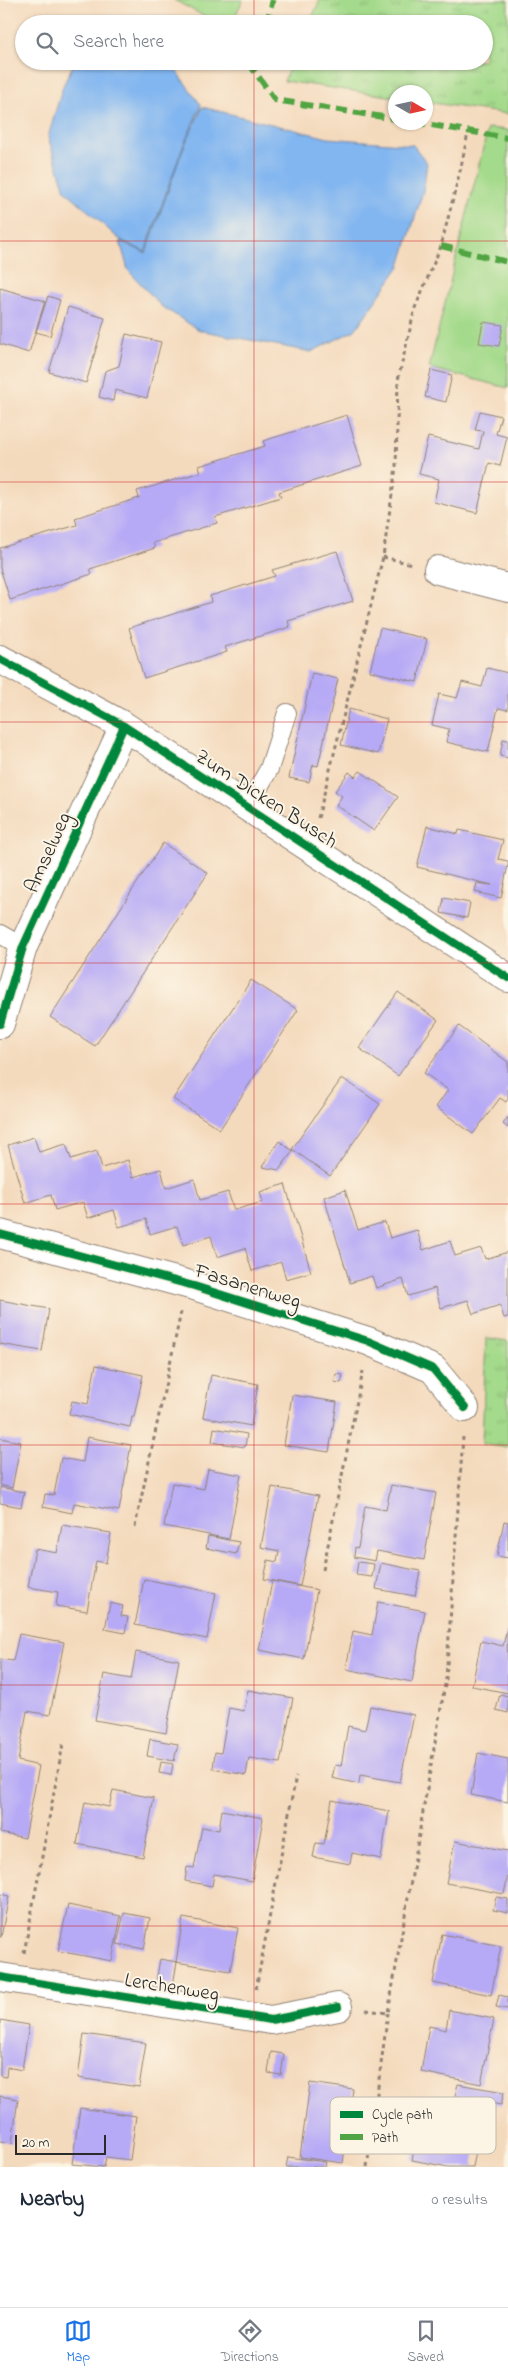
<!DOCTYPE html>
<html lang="en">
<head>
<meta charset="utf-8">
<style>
	:root { --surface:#fff; --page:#f2f2f3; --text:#1f2937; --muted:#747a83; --line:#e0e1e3; --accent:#1a73e8 }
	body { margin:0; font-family:"Indie Flower",sans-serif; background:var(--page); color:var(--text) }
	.compass { position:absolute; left:388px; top:85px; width:45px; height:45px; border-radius:50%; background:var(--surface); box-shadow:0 1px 4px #0004; rotate:99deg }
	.scale { position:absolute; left:15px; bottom:12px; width:91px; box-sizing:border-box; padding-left:5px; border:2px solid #2b2b2b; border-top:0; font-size:14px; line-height:18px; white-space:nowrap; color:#2b2b2b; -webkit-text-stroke:4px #fcf5e5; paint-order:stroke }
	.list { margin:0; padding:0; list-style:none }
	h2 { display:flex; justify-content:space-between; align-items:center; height:65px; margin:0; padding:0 20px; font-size:21px }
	h2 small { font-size:16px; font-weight:400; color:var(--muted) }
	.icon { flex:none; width:28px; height:28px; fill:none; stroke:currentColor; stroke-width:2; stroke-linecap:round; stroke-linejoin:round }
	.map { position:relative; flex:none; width:508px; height:2167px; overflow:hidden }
	.search { position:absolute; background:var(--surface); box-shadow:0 1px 4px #0004; left:15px; right:15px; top:15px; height:55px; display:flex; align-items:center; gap:12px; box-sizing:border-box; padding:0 18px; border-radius:28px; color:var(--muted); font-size:19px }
	.sheet { height:140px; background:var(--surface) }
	nav { display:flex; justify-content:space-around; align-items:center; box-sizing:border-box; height:70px; border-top:1px solid var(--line); background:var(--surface); font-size:14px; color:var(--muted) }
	nav a { display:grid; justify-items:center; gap:2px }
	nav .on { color:var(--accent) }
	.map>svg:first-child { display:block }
	.grass { fill:url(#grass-tufts); stroke:#68825b }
	.garden { fill:#a4da8b; stroke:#68825b }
	.water { fill:#82b6f0; stroke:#56708e }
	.building { fill:#b6a9f6 }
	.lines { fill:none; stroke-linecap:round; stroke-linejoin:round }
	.lane-casing { stroke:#908274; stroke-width:20 }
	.street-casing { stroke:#908274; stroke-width:30 }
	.path { stroke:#908274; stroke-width:3; stroke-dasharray:4 4; stroke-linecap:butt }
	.lane { stroke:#fff; stroke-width:18 }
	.street { stroke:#fff; stroke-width:28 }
	.quiet { stroke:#51a443; stroke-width:6; stroke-dasharray:12 6; stroke-linecap:butt }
	.cycleway-casing { stroke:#fcf5e5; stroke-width:11 }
	.cycleway { stroke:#00873e; stroke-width:8 }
	.grid { fill:none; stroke:#d62828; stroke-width:1; stroke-opacity:0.55 }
	.labels { text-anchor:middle; stroke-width:4; stroke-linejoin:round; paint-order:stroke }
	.street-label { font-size:21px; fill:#2b2b2b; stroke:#fcf5e5 }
	.key { fill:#fcf5e5; stroke:#bdb8ad; stroke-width:1 }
	.key-label { font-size:14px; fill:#2b2b2b }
</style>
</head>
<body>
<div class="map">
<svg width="508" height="2167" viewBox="0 0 508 2167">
	<defs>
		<pattern id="grass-tufts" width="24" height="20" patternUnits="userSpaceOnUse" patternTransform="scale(1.25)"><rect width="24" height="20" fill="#a4da8b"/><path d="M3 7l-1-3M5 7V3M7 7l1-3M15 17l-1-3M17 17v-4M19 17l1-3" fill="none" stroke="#8dbb78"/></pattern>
	</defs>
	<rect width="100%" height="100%" fill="#fcf5e5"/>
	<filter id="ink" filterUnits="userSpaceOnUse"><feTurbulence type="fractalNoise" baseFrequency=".02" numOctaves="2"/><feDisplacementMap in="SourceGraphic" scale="10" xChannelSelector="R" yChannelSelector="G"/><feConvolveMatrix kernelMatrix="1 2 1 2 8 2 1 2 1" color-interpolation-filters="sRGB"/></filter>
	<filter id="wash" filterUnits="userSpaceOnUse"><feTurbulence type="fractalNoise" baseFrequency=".0096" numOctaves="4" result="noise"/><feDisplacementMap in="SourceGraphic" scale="20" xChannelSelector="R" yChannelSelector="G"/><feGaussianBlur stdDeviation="1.12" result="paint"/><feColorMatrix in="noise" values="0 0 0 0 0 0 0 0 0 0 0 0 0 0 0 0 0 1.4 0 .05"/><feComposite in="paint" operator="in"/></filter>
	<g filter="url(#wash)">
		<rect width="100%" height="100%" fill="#f4dabd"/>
		<path class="grass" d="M320 0H508V114L426 102V92H396L395 97 284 81 292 61H484V24H309Z
			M486 1338 508 1341V1448L482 1444Z"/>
		<path class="garden" d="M174 0H243L231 24H219Z
			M488 128 508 130V388L429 368Z"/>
		<path class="water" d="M75 61H169L201 105 182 149 145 252 119 239 65 190 48 137 63 86Z
			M202 107 328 138 413 145 427 163 423 191 400 266 355 330 311 352 199 330 161 306 128 270 120 241 146 253 182 151Z"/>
		<g id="blocks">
			<path class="building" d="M0 288 45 301 29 353 0 344Z
				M48 296 60 300 50 336 36 332Z
				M68 307 105 318 86 383 49 372Z
				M483 322 503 325 499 346 479 343Z
				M126 334 161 342 147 398 115 390 113 401 99 397 105 371 119 366Z
				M431 370 452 375 446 402 425 397Z
				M480 411 501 416 496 434 507 437 500 466 489 463 477 513 434 502 439 479 419 474 428 437 479 449 483 431 475 430Z
				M347 415 362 466 279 492 281 497 215 517 217 523 153 543 155 548 90 569 92 574 10 600 0 568V548L77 525 75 518 139 498 137 491 201 472 199 466 265 446 263 441Z
				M337 551 353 601 288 621 290 627 225 647 227 652 144 678 129 628 211 602 210 596 275 576 272 570Z
				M380 628 427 639 417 682 370 671Z
				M487 668 508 673V710L498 708 488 752 446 742 449 729 432 725 439 694 457 698 462 682 482 687Z
				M312 673 338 679 318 766 313 765 309 782 289 778Z
				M349 709 387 719 378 754 341 745Z
				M503 739 508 740V758L500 756Z
				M360 771 398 797 374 831 336 805 342 796 335 791 349 772 355 777Z
				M427 826 458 834 459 830 503 840 498 859 508 861V865L501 898 475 892 477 883 492 885 417 867Z
				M163 843 208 873 95 1046 50 1017Z
				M444 898 470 903 467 918 441 913Z
				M251 980 298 1010 220 1129 173 1099Z
				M398 992 438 1020 398 1076 359 1048Z
				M459 1026 508 1062V1099L506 1102 500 1098 473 1134 436 1107 448 1090 424 1073Z
				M342 1078 380 1104 330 1176 292 1149Z
				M508 1117V1128L503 1124Z
				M34 1137 39 1152 66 1144 71 1159 97 1151 102 1168 128 1160 133 1177 161 1169 166 1188 194 1179 200 1200 228 1192 234 1210 263 1202 260 1192 285 1184 311 1272 286 1279 281 1262 252 1271 245 1248 217 1257 211 1236 183 1245 177 1226 150 1234 146 1219 119 1227 114 1210 88 1218 83 1202 55 1210 51 1195 25 1203 8 1145Z
				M279 1141 293 1151 279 1170 262 1167Z
				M345 1190 358 1230 385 1222 390 1238 417 1230 423 1250 450 1241 455 1256 481 1248 485 1259 508 1252V1317L504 1318 500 1305 473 1314 468 1300 441 1308 435 1288 408 1296 403 1279 376 1288 372 1276 350 1283 324 1197Z
				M0 1300 49 1309 42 1351 0 1344Z
				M96 1365 143 1375 134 1417H132L130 1427 69 1414 72 1401 88 1404Z
				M336 1374 343 1375 341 1383 334 1382Z
				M211 1375 258 1384 251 1426 203 1417Z
				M292 1395 337 1402 329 1452 284 1445Z
				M214 1428 247 1434 245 1447 212 1442Z
				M87 1437 131 1445 119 1511 74 1503 72 1513 43 1507 45 1494 54 1495 61 1458 83 1462Z
				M0 1438 21 1442 12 1488 0 1485Z
				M208 1469 241 1475 229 1539 164 1526 172 1483 204 1489Z
				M391 1485 436 1493 424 1560 377 1551 375 1561 354 1557 355 1547 358 1548 365 1506 386 1510Z
				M0 1487 24 1492 21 1507 0 1503Z
				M272 1487 318 1496 300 1586 264 1579 268 1560 277 1562 279 1551 261 1547Z
				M504 1521 508 1522V1558L497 1556Z
				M62 1525 111 1533 106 1563 96 1561 87 1611 56 1606 58 1592 28 1587 35 1549 57 1553Z
				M208 1536 239 1542 236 1554 206 1548Z
				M358 1562 374 1564 372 1577 356 1575Z
				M381 1563 420 1571 415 1596 376 1589Z
				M144 1579 216 1593 207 1639 135 1625Z
				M272 1581 317 1590 304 1659 259 1650Z
				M378 1602 425 1611 412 1682 346 1669 353 1631 372 1635Z
				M110 1603 123 1606 121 1616 128 1617 125 1633 105 1629Z
				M507 1627 508 1693 472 1686 481 1641 503 1646Z
				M19 1634 64 1642 50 1715 27 1711 18 1761 39 1766 25 1838 0 1833V1659L13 1661Z
				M136 1652 179 1660 166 1733 95 1720 104 1674 131 1679Z
				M248 1690 293 1698 280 1763 249 1758 246 1775 213 1769 215 1752 221 1753 229 1708 244 1711Z
				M500 1694 508 1696V1713L496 1710Z
				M370 1706 414 1715 400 1782 360 1775 359 1784 332 1778 335 1765 341 1766 348 1726 365 1730Z
				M150 1739 178 1744 174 1761 147 1756Z
				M478 1753 508 1759V1802L471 1795Z
				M161 1762 173 1764 171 1775 159 1773Z
				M113 1790 154 1798 143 1857 77 1844 85 1802 109 1807Z
				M332 1800 389 1811 381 1859 352 1853 350 1864 313 1857 316 1843 324 1844Z
				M222 1810 263 1818 252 1881 214 1874 212 1886 185 1881 187 1867 194 1868 202 1827 219 1830Z
				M455 1841 508 1851V1875L504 1894 446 1883Z
				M0 1894 9 1896 1 1937H0Z
				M496 1897 508 1899V1913L493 1910Z
				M68 1905 121 1916 112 1961 58 1951Z
				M124 1913 150 1918 144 1949 117 1944Z
				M183 1918 238 1928 230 1971 176 1962Z
				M442 1934 501 1946 491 1995 433 1983Z
				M160 1959 177 1962 173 1985 156 1982Z
				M499 1995 508 1997V2009L496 2007Z
				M449 2010 494 2019 481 2084 421 2072 429 2026 446 2030Z
				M0 2020 29 2025 22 2070 7 2067 6 2077 0 2076Z
				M84 2034 146 2043 139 2087 78 2078Z
				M271 2052 284 2054 281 2075 268 2073Z
				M310 2083 353 2089 343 2163 300 2157Z
				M458 2084 504 2092 501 2105 455 2096Z
				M0 2096 18 2099 12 2143 0 2141Z
				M80 2108 136 2116 130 2160 106 2157 104 2167 72 2164Z
				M421 2112 481 2124 473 2167H448L412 2160Z
				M288 2157 326 2162 325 2167H286Z"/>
		</g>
	</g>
	<g filter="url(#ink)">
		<use href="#blocks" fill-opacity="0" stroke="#908274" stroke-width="1"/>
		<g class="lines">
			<g class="lane-casing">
				<path id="lane" d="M248 806 269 769 287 713
					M0 934 23 947"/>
			</g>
			<g class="street-casing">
				<path id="street" d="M438 570 508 588
					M0 659 124 726 508 978
					M0 1024 23 947 124 726
					M0 1234 194 1286 368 1341 433 1369 465 1408
					M0 1977 271 2020 338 2007"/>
			</g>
			<path class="path" d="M383 557 412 564
				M318 818 383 557 396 467 398 380 415 308 441 246 461 167 468 133
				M135 1527 181 1312
				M323 1570 363 1371
				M24 1953 63 1744
				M256 1989 296 1776
				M366 2010 388 2013 446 1679 463 1437
				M367 2167 388 2013"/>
			<use href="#lane" class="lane"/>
			<use href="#street" class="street"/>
			<path class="quiet" d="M266 24 273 0
				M255 61 253 69 275 100 396 119
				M414 122 508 138
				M441 246 508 262"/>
			<g class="cycleway-casing">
				<path id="cycleway" d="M0 659 124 726 508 978
					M0 1024 23 947 124 726
					M0 1234 194 1286 368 1341 433 1369 465 1408
					M0 1977 271 2020 338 2007"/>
			</g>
			<use href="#cycleway" class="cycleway"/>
		</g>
	</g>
	<path class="grid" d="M254 0V24M254 61V2167M0 241H508M0 482H508M0 722H508M0 963H508M0 1204H508M0 1445H508M0 1685H508M0 1926H508"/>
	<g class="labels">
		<g class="street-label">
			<text transform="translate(267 798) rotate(33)" y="7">Zum Dicken Busch</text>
			<text transform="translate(47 852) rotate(-66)" y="7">Amselweg</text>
			<text transform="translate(248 1285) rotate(17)" y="7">Fasanenweg</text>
			<text transform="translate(172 1986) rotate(9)" y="7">Lerchenweg</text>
		</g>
	</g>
	<rect x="330" y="2097" width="166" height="57" rx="8" class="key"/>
	<rect x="340" y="2111" width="23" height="7" fill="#00873e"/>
	<rect x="340" y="2134" width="23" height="6" fill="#51a443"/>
	<g class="key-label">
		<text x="372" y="2119">Cycle path</text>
		<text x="372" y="2142">Path</text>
	</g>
</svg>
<svg class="compass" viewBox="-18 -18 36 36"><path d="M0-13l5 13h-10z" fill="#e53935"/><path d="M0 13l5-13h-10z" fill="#747a83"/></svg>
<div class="scale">20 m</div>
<div class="search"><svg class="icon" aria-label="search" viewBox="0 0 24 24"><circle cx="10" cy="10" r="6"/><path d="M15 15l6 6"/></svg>Search here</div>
</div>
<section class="sheet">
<h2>Nearby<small>0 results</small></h2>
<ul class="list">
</ul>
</section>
<nav>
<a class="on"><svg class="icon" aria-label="map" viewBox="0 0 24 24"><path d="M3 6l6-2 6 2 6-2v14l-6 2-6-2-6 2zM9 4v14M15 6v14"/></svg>Map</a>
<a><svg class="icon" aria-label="directions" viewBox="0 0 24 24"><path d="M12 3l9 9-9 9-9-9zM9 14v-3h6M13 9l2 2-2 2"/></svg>Directions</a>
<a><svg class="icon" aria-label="saved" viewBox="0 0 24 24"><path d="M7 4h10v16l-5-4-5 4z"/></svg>Saved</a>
</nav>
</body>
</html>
